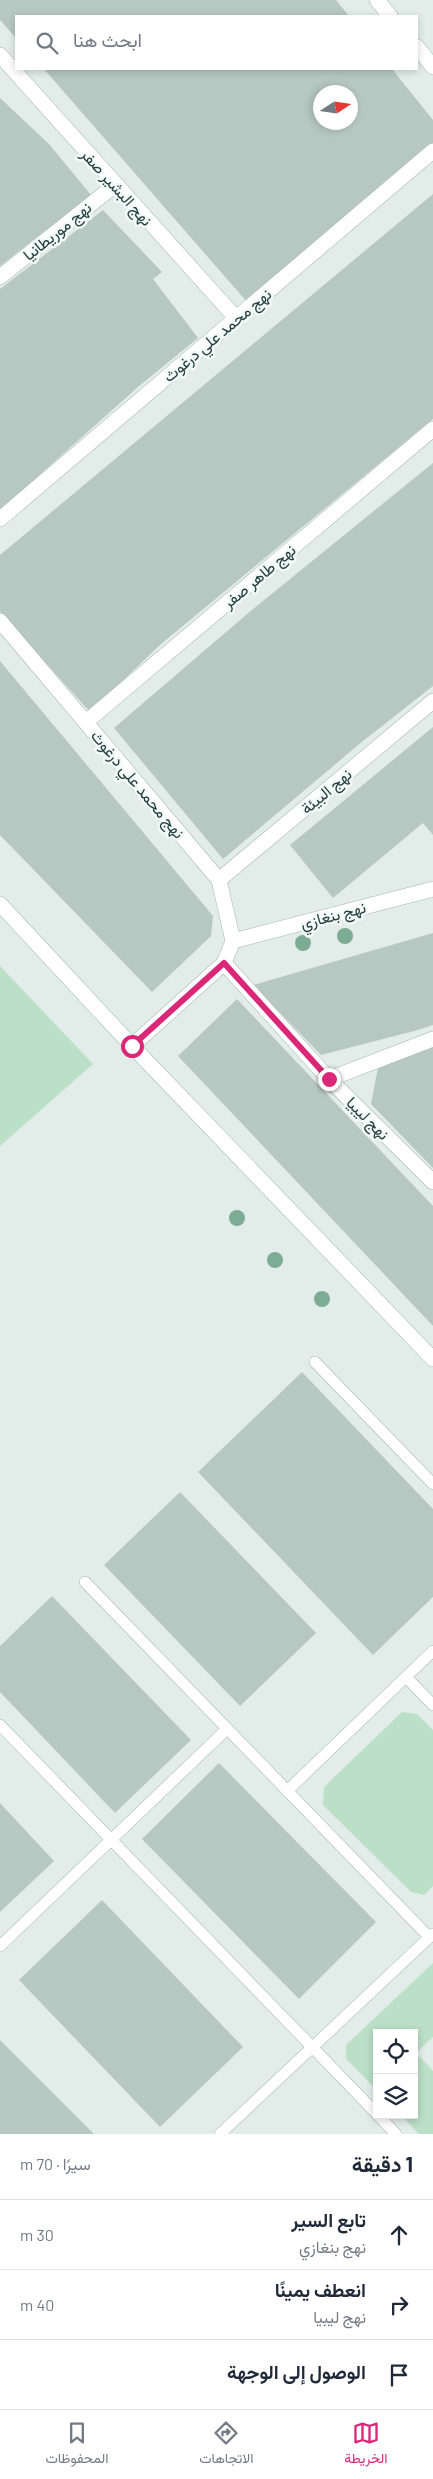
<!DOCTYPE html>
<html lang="ar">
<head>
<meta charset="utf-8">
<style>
	:root { --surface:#fff; --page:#f2f2f3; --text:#1f2937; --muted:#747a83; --line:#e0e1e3; --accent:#db2777 }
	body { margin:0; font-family:Barlow,Vazirmatn,sans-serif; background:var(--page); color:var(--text); direction:rtl }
	.controls { position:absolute; right:15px; bottom:15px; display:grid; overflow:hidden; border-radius:0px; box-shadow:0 2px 8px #0003 }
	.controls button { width:45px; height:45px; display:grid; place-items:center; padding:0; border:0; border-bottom:1px solid var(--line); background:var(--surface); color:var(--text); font:25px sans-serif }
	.compass { position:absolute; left:313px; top:85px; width:45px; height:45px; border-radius:50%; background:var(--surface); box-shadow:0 2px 8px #0003; rotate:78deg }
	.stop { position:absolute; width:15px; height:15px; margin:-11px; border:4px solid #db2777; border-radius:50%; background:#fff }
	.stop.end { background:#db2777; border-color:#fff; box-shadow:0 1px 5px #0008 }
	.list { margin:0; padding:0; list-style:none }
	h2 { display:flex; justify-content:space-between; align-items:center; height:65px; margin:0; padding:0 20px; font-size:21px }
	h2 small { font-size:16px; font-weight:400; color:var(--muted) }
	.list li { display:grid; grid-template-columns:32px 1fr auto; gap:15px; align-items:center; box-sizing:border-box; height:70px; padding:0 20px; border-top:1px solid var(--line) }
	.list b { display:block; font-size:19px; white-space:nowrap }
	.list p { margin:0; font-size:16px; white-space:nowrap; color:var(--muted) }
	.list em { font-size:16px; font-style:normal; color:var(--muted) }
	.icon { flex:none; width:28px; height:28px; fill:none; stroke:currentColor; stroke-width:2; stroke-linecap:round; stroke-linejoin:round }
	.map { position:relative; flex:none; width:433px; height:2134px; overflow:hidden; direction:ltr }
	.search { position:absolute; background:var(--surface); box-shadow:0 2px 8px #0003; left:15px; right:15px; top:15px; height:55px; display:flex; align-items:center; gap:12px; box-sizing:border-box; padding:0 18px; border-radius:0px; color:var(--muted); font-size:19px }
	.sheet { height:275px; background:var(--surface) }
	nav { display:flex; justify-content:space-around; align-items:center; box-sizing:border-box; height:70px; border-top:1px solid var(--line); background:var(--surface); font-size:14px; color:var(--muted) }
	nav a { display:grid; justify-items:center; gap:2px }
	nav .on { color:var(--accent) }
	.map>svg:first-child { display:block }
	.green { fill:#bbdfc7 }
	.building { fill:#b7c8c2; fill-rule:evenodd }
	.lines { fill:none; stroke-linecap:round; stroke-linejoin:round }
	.lane-casing { stroke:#a5b5b1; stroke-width:12 }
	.street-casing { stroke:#a5b5b1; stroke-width:16 }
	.secondary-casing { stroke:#a0b9b2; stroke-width:16 }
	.lane { stroke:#fff; stroke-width:11 }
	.street { stroke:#fff; stroke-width:15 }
	.secondary { stroke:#fff; stroke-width:15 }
	.tree { fill:#7dac94 }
	.route { stroke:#db2777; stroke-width:6 }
	.labels { text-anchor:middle; stroke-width:5; stroke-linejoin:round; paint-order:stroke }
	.street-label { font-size:16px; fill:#223f39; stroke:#f3f9f7 }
</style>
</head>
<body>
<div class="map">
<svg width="433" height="2134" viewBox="0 0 433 2134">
	<rect width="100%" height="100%" fill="#e2ede9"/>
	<path class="green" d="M0 966 93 1064 0 1146Z
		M402 1712 417 1714 433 1730V1886L424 1895 411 1892 323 1805 324 1787Z
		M433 1963V2037L416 2053 433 2071V2134H419L401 2115H414V2033H377V2090L346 2059V2045Z"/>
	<path class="building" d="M0 0H336L349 16H16V38L0 20Z
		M44 69H392L433 120V145L247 302ZM320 92H350L351 122H320Z
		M0 98 49 144 91 195 0 266Z
		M433 194V419L161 644 90 712 0 612V555Z
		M103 210 162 272 153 279 198 338 138 387 0 510V289Z
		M433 463V686L363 741 223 859 114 728 253 609Z
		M0 661 213 916 211 936 152 992 0 835Z
		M433 727V835L423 823 333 898 290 845Z
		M433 933V1025L418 1030 321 1055 253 985Z
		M237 999 433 1206V1326L178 1056Z
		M433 1044V1168L371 1104 379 1062Z
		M302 1372 433 1509V1597L373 1655 198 1472Z
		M180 1492 316 1633 240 1706 104 1565Z
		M52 1596 191 1740 115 1813 0 1692V1646Z
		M219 1763 376 1922 299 1999 142 1839Z
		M0 1803 54 1861 0 1912Z
		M102 1900 243 2047 160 2127 19 1980Z
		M0 2040 94 2134H0Z"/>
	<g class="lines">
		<g class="lane-casing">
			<path id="lane" d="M315 1362 433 1484
				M85 1582 429 1937
				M406 1677 433 1705
				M0 1725 377 2114
				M287 1791 433 1651
				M0 1946 227 1729
				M378 2115 396 2134
				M220 2134 433 1934"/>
		</g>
		<g class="street-casing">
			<path id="street" d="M377 0 390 16
				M417 47 433 67
				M0 55 235 317
				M0 277 115 185
				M0 519 433 151
				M0 621 219 880 233 941 224 963 132 1046
				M86 722 433 429
				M219 880 433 701
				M233 941 433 889
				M224 963 329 1079 433 1182
				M329 1079 433 1039"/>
		</g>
		<g class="secondary-casing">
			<path id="secondary" d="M0 904 132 1046 433 1359"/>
		</g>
		<use href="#lane" class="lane"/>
		<use href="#street" class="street"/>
		<use href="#secondary" class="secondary"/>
	</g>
	<g class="tree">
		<circle cx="345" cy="936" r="8"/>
		<circle cx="303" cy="943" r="8"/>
		<circle cx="237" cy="1218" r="8"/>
		<circle cx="275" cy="1260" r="8"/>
		<circle cx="322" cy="1299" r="8"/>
	</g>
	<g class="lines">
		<path class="route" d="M132 1046 224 963 329 1079"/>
	</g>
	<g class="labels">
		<g class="street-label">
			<text transform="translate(117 187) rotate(48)" y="6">نهج البشير صفر</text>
			<text transform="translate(57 231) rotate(-39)" y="6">نهج موريطانيا</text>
			<text transform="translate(217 335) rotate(-40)" y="6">نهج محمد علي درغوث</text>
			<text transform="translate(259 576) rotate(-40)" y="6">نهج طاهر صفر</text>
			<text transform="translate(138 784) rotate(50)" y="6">نهج محمد علي درغوث</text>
			<text transform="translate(326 791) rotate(-40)" y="6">نهج البيئة</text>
			<text transform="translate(333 915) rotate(-15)" y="6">نهج بنغازي</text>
			<text transform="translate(368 1118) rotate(45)" y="6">نهج ليبيا</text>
		</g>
	</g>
</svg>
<div class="controls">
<button><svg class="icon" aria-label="locate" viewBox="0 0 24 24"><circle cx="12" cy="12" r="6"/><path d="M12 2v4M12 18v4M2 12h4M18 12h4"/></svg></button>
<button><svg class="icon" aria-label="layers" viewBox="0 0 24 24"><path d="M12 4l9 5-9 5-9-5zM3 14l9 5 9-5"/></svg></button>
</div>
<svg class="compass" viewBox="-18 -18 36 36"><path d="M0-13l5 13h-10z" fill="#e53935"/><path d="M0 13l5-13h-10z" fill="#747a83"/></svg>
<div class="stop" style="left:132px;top:1046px"></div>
<div class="stop end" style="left:329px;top:1079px"></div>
<div class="search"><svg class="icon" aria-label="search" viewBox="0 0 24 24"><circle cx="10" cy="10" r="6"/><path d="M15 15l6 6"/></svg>ابحث هنا</div>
</div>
<section class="sheet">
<h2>1 دقيقة<small>سيرًا · 70 m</small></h2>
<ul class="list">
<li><svg class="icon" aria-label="ahead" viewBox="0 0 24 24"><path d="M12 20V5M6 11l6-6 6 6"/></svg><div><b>تابع السير</b><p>نهج بنغازي</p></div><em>30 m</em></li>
<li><svg class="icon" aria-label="right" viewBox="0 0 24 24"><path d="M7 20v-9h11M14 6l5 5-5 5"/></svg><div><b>انعطف يمينًا</b><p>نهج ليبيا</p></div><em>40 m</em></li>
<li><svg class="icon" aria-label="arrive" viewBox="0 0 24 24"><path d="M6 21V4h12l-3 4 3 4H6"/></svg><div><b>الوصول إلى الوجهة</b></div></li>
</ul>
</section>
<nav>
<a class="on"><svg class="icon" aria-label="map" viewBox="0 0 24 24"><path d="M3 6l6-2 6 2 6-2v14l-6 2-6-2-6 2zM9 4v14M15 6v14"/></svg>الخريطة</a>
<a><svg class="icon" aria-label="directions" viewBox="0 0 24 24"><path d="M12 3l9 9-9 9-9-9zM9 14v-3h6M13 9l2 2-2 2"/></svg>الاتجاهات</a>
<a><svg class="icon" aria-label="saved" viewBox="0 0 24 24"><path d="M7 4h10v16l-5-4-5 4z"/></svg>المحفوظات</a>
</nav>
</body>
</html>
